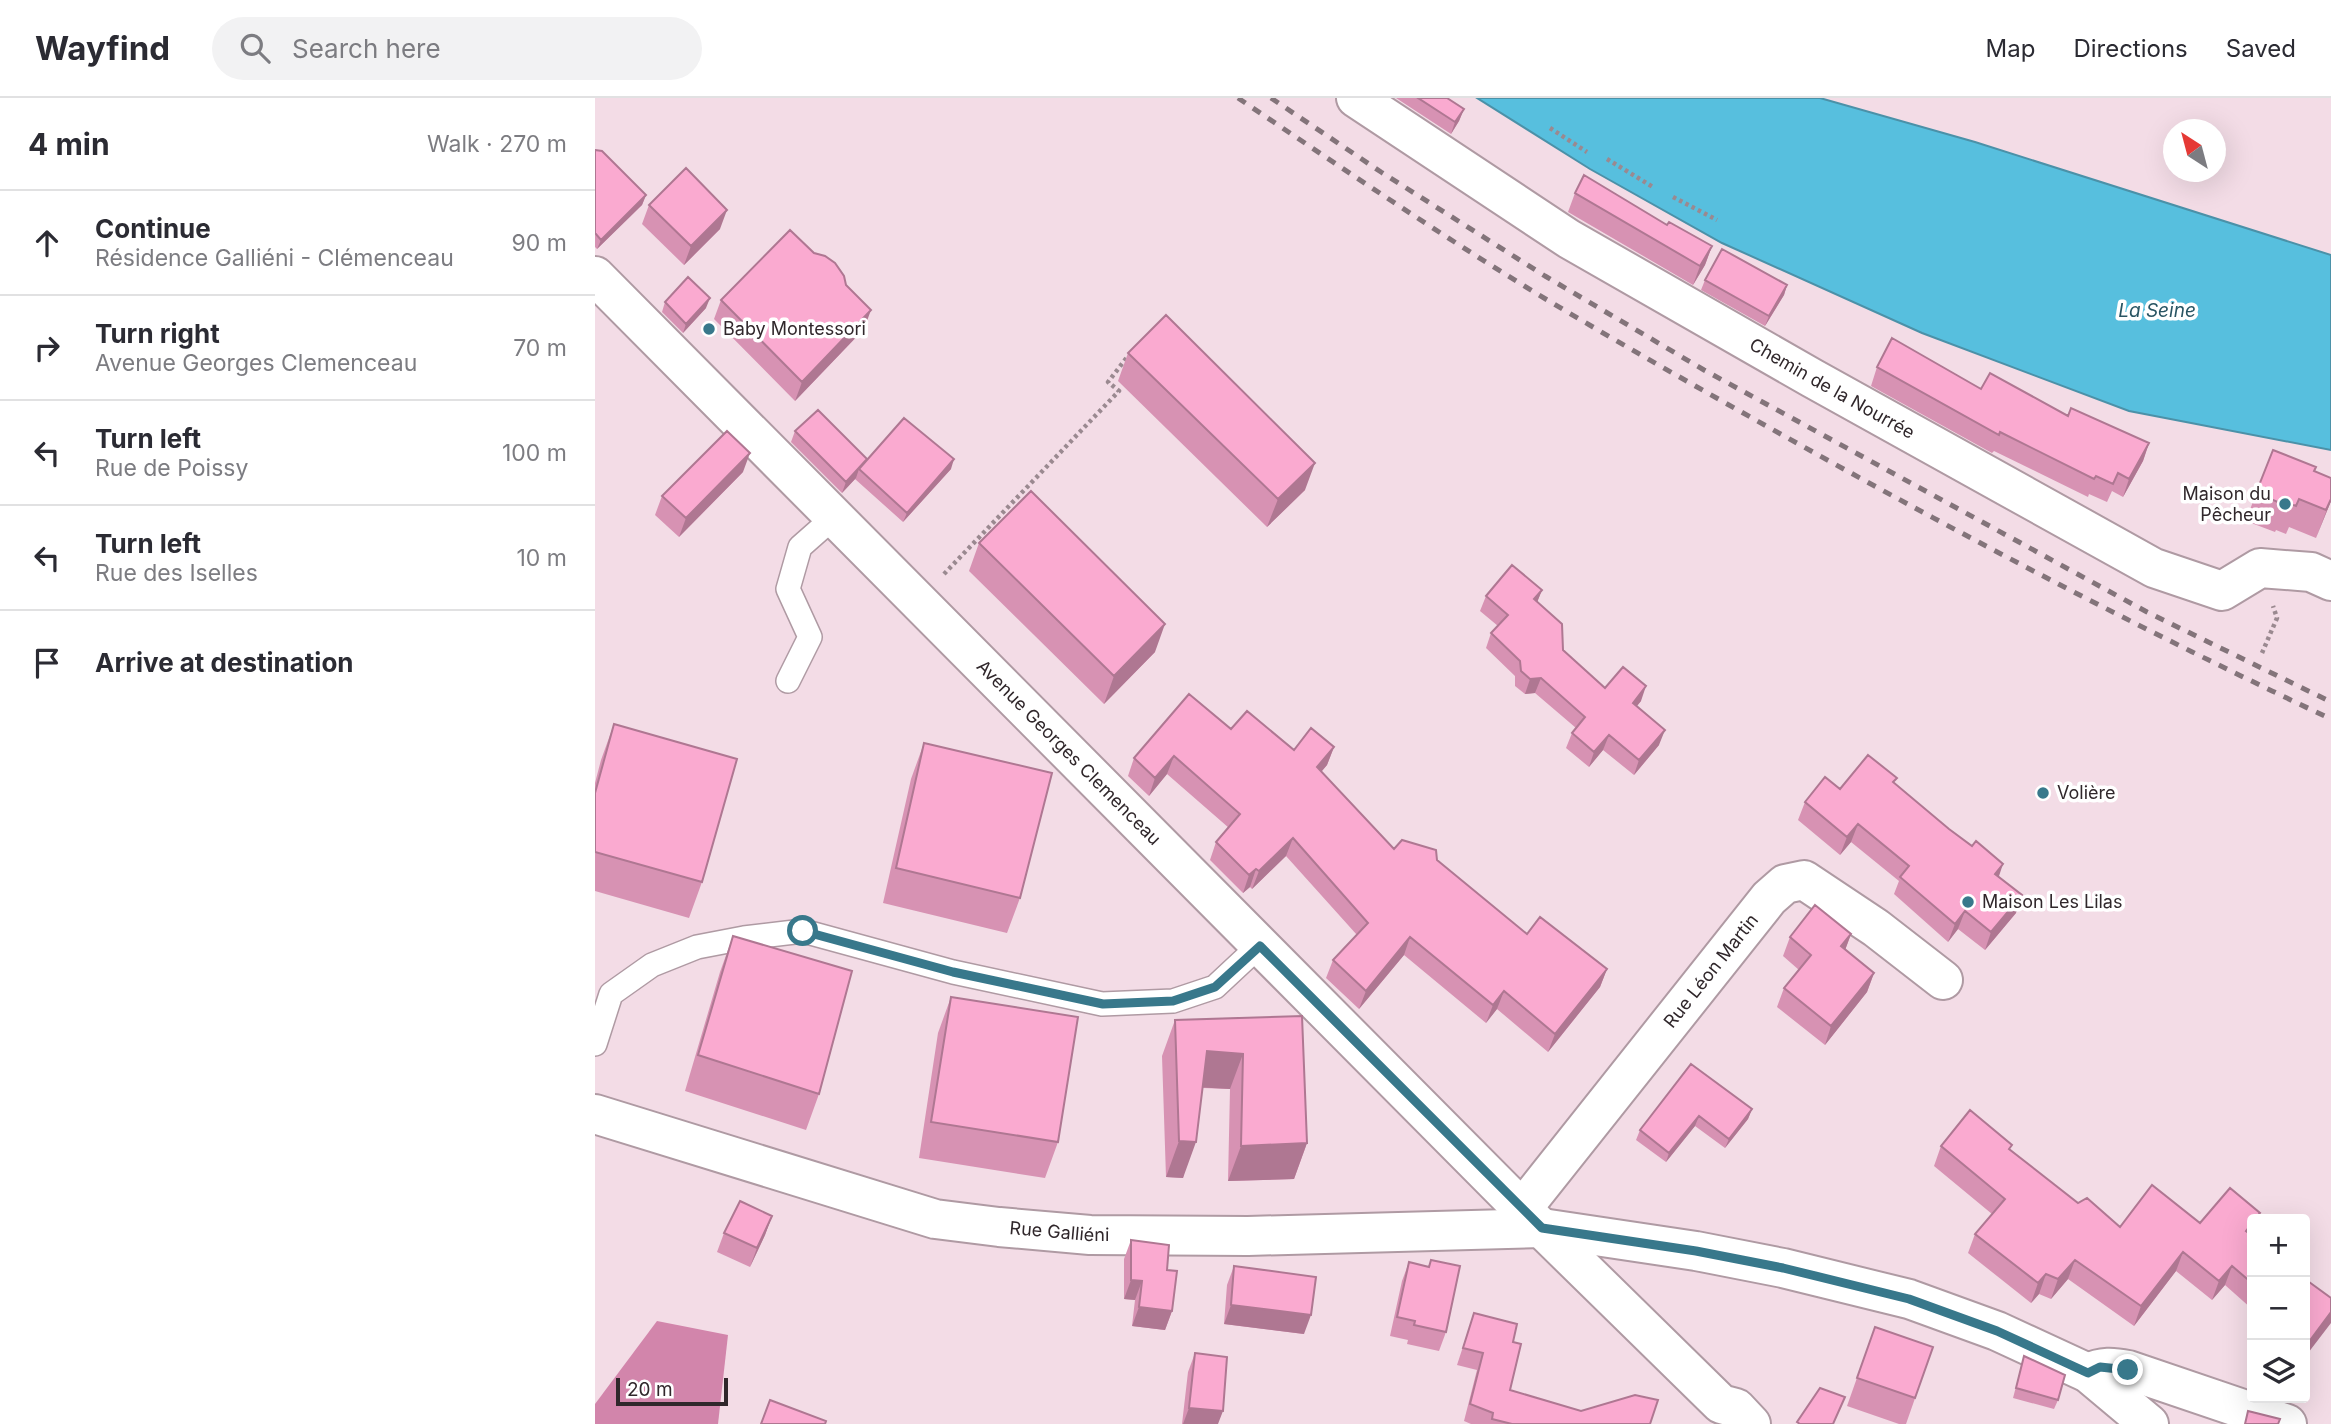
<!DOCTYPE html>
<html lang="en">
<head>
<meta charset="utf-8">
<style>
	:root { --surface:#fff; --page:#f2f2f3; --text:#2b2b33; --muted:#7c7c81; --line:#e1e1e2 }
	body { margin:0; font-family:Inter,sans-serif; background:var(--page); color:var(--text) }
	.controls { position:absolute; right:21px; bottom:21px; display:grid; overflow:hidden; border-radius:7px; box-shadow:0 7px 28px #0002 }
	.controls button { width:63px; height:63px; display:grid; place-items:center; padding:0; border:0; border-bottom:2px solid var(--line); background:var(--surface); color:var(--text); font:35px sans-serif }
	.compass { position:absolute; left:1568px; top:21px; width:63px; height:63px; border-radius:50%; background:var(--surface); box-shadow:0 7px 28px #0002; rotate:324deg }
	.scale { position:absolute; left:21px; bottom:18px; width:112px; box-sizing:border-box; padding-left:7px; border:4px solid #30272b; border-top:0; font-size:19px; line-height:24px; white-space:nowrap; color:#30272b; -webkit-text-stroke:5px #fff; paint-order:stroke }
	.stop { position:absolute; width:21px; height:21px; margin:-16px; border:5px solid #38788b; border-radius:50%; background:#fff }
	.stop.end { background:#38788b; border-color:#fff; box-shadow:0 2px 7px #0008 }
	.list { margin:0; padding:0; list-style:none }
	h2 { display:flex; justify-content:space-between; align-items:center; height:91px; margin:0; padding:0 28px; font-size:30px }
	h2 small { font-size:23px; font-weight:400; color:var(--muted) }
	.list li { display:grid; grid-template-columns:46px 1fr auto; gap:21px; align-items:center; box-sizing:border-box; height:105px; padding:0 28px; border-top:2px solid var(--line) }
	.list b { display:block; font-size:26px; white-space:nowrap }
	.list p { margin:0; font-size:23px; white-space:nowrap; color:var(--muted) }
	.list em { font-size:23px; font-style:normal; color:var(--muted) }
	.icon { flex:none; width:38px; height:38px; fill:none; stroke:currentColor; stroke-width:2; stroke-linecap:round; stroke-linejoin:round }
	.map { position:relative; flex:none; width:1736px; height:1326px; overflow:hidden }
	header { display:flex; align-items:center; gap:42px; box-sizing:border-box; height:98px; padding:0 35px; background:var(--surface); border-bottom:2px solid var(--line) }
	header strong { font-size:33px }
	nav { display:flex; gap:38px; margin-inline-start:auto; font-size:24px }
	.search { width:490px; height:63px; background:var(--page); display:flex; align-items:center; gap:18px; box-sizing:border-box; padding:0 24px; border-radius:38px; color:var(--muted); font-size:26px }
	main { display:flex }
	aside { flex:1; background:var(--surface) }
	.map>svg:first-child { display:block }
	.forest { fill:#d285ab }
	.water { fill:#57bfde; stroke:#4b91a8; stroke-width:2 }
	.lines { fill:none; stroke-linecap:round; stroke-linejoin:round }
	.service-casing { stroke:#af9aa3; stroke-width:26 }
	.minor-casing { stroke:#af9aa3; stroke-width:42 }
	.tertiary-casing { stroke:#af9aa3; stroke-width:42 }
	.path { stroke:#9a8990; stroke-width:4.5; stroke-dasharray:3.5 3.5; stroke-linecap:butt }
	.service { stroke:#fff; stroke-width:23 }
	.minor { stroke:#fff; stroke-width:38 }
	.tertiary { stroke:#fff; stroke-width:38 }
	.rail { stroke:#83747a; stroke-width:5; stroke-dasharray:9 9; stroke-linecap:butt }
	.wall { fill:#d792b3 }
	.shaded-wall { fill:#af7792 }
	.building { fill:#faaad0; stroke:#af7792; stroke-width:2 }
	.route { stroke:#38788b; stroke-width:9 }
	.poi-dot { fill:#38788b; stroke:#fff; stroke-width:2.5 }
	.labels { text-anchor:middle; stroke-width:7; stroke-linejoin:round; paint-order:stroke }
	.poi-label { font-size:18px; fill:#30272b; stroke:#fff; text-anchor:start }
	.street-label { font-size:18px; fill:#30272b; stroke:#fff }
	.water-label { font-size:19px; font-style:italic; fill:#295563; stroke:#fff }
</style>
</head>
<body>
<header>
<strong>Wayfind</strong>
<div class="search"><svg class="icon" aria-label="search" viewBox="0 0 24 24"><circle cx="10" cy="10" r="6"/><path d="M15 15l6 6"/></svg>Search here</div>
<nav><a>Map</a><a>Directions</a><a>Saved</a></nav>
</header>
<main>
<aside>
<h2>4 min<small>Walk · 270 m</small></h2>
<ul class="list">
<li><svg class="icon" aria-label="ahead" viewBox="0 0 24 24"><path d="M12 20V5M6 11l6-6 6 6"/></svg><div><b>Continue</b><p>Résidence Galliéni - Clémenceau</p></div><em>90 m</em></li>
<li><svg class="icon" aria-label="right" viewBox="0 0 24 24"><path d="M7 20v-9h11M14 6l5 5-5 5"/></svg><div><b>Turn right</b><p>Avenue Georges Clemenceau</p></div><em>70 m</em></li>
<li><svg class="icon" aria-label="left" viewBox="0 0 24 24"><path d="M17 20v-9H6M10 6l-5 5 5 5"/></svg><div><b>Turn left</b><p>Rue de Poissy</p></div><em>100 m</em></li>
<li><svg class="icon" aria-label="left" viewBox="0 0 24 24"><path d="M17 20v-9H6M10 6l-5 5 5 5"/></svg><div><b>Turn left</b><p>Rue des Iselles</p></div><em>10 m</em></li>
<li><svg class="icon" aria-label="arrive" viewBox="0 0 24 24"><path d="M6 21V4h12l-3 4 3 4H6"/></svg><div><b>Arrive at destination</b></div></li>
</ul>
</aside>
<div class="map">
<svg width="1736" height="1326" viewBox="0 0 1736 1326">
	<rect width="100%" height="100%" fill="#f3dce6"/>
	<path class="forest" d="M62 1223 133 1237 123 1326H0V1306Z"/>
	<path class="water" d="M882 0H1225L1380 44 1736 157V352L1534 313 1327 235 1127 145 995 71Z"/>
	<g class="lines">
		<g class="service-casing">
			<path id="service" d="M193 583 215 539 193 491 205 449 239 419
				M0 946 16 896 57 867 102 849 149 840 208 833 358 874 507 906 578 903 620 889 665 847"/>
		</g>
		<g class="minor-casing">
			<g id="minor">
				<path id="s1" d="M761 0 974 141 1217 280 1559 470 1627 493 1665 470 1716 474 1736 483"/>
				<path id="s2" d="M0 178 927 1111 1126 1306 1141 1310 1156 1326"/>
				<path id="s3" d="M927 1111 1174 800 1190 786 1209 782 1281 830 1348 882"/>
				<path d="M1493 1275C1507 1268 1518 1269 1533 1272L1692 1326"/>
			</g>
		</g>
		<g class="tertiary-casing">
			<g id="tertiary">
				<path id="s4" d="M0 1016 340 1121 404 1129 495 1137 653 1138 947 1130 1101 1153 1188 1170 1314 1201 1402 1233 1493 1275 1554 1326"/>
			</g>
		</g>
		<path class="path" d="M955 30 992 54
			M1012 61 1058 89
			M1078 99 1122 122
			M349 476 524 293 513 284 533 258
			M1667 555 1682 520 1678 508"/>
		<use href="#service" class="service"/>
		<use href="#minor" class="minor"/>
		<use href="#tertiary" class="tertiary"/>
		<path class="rail" d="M643 0C741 66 838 132 939 194 1022 244 1107 292 1191 339 1370 439 1551 534 1736 621
			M676 0 786 74 950 178 1109 272 1552 514 1736 604"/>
	</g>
	<path class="wall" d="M801 0H852L869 11 864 23 856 36Z
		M0 52 51 97 47 107 2 151 0 149Z
		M980 95 1072 127 1117 148 1110 167 1098 187 973 114Z
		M54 107 125 131 89 167 47 126Z
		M1110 182 1192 187 1189 197 1170 228 1106 192Z
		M126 202 269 231 200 303 119 221Z
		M70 204 111 210 88 235 67 214Z
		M533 255 710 392 672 429 523 283Z
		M1282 269 1386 291 1554 345 1548 363 1528 399 1517 393 1512 404 1494 396 1493 399 1399 353 1397 355 1276 288Z
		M200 333 271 364 356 371 308 424 260 381 261 380 247 395 196 344Z
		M1719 373 1736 403 1721 440 1694 429 1691 436 1681 432 1680 434 1651 423 1661 395Z
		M148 374 84 439 60 417 67 398Z
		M384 445 560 554 509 606 374 473Z
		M947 492 942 504 968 552 1010 590 1046 603 1042 608 1064 647 1039 677 1008 652 994 669 971 650 977 635 981 630 940 595 930 596 920 588V578L891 550 896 535 903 528 885 513 891 498Z
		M19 626 107 784 94 820 0 793V685L6 662Z
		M636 631 699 652 739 649 732 667 726 674 799 751 842 762 932 836 1012 871 1005 889 953 954 902 911 891 925 809 857 764 911 731 880 738 862 762 837 691 758 657 791 655 789 648 795 615 762 621 744 634 730 572 676 554 698 533 678 539 660Z
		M329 645 425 800 412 835 288 805 316 681Z
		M1300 686 1404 779 1421 815 1390 852 1363 831 1353 844 1299 796 1304 783 1256 744 1245 757 1203 722 1210 704 1245 691Z
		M1256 836 1250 852 1279 875 1272 894 1230 947 1182 909 1189 890 1204 872 1188 858 1195 839Z
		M138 838 224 996 211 1032 90 993 125 874Z
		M356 899 463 1044 450 1080 324 1060 343 935Z
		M707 918 712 1045 699 1081 633 1083 635 991 608 990 588 1080 571 1079 567 958 580 922Z
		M1096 966 1157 1011 1153 1021 1130 1050 1100 1028 1071 1064 1041 1042 1045 1032Z
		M1346 1048 1415 1052 1483 1105 1525 1129 1605 1125 1665 1115 1663 1121H1657V1136L1656 1137 1657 1138V1211L1630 1187 1617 1202 1581 1173 1539 1228 1473 1181 1456 1201 1444 1196 1436 1205 1373 1155 1380 1136 1397 1116 1339 1068Z
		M177 1118 170 1137 155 1169 122 1154 129 1135Z
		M536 1142 572 1172 577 1213 570 1232 537 1228 540 1202 529 1201V1161Z
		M836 1162 851 1234 844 1253 812 1246 813 1242 795 1238 807 1183 814 1164 834 1169Z
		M639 1168 709 1236 629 1226 632 1187Z
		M879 1215 918 1244 915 1292 986 1313 1055 1326H876L869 1323 882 1272 862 1267Z
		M1280 1229 1338 1249 1311 1326H1304L1252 1308Z
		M600 1255 623 1326H587L593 1274Z
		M1429 1258 1463 1302 1459 1311 1418 1300Z"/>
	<path class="shaded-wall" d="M869 11 864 23 856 36 860 24Z
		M51 97 47 107 2 151 6 142Z
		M132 112 125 131 89 167 96 148Z
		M1117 148 1110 167 1098 187 1105 168Z
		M1192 187 1189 197 1170 228 1174 218Z
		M115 200 111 210 88 235 91 226Z
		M276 212 269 231 200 303 207 284Z
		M1554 345 1548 363 1528 399 1534 381Z
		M155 355 148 374 84 439 91 420Z
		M272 361 264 371 261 380 247 395 251 384Z
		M359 361 356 371 308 424 312 415Z
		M720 365 710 392 672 429 683 401Z
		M1736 401V403L1721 440Z
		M947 492 941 507 939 501Z
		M570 526 560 554 509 606 519 578Z
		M946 580 940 595 930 596 935 581Z
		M1051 588 1046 603 1032 620 1038 605Z
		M1070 632 1064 647 1039 677 1044 662Z
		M1014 637 1008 652 994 669 999 654Z
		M739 649 732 667 715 687 722 669Z
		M579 658 572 676 554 698 560 680Z
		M1263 726 1256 744 1245 757 1252 739Z
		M698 740 691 758 657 791 664 773Z
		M1408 766 1402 784 1400 776Z
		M661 771 655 789 648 795 654 777Z
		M1427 797 1421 815 1390 852 1396 834Z
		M1370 813 1363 831 1353 844 1360 826Z
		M1256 836 1249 855 1246 848Z
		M815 839 809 857 764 911 771 893Z
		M1012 871 1005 889 953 954 960 936Z
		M1279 875 1272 894 1230 947 1236 928Z
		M909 893 902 911 891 925 898 907Z
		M612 953 648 956 635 991 599 989Z
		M1157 1011 1153 1021 1130 1050 1134 1041Z
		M1104 1018 1100 1028 1071 1064 1074 1055Z
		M584 1043 601 1044 588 1080 571 1079Z
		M712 1045 699 1081 633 1083 646 1048Z
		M177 1118 170 1137 155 1169 162 1150Z
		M1657 1125V1136L1643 1152 1651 1133Z
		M1588 1154 1581 1173 1539 1228 1546 1208Z
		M1480 1162 1473 1181 1456 1201 1463 1181Z
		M1637 1168 1630 1187 1617 1202 1624 1183Z
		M1451 1176 1444 1196 1436 1205 1443 1185Z
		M536 1182 547 1183 540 1202 529 1201Z
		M636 1207 716 1217 709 1236 629 1226Z
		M544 1209 577 1213 570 1232 537 1228Z
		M1736 1214V1225L1710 1259V1249Z
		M594 1310 628 1313 623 1326H588Z"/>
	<path class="building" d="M823 0H852L869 11 860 24Z
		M0 52 7 53 51 97 6 142 0 135Z
		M91 70 132 112 96 148 54 107Z
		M989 77 1072 127 1074 124 1117 148 1105 168 980 95Z
		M195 132 219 155 230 158 240 165 249 178 251 187 276 212 207 284 126 202Z
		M1127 151 1192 187 1174 218 1110 182Z
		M93 179 115 200 91 226 70 204Z
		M571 217 720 365 683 401 533 255Z
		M1297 240 1386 291 1395 275 1473 318 1476 310 1554 345 1534 381 1523 375 1518 386 1501 378 1499 381 1405 334 1404 337 1282 269Z
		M223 312 272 361 251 384 200 333Z
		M309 320 359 361 312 415 264 371Z
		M132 333 155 355 91 420 67 398Z
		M1678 352 1721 369 1719 373 1736 380V401L1731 412 1704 401 1701 408 1691 404 1690 407 1661 395Z
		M436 393 570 526 519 578 384 445Z
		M917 467 947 492 939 501 967 526 968 552 1010 590 1028 569 1051 588 1038 605 1070 632 1044 662 1014 637 999 654 977 635 990 619 946 580 935 581 926 573 925 563 896 535 913 517 891 498Z
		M594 596 636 631 652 613 699 652 716 630 739 649 722 669 799 751 807 742 841 752 842 762 932 836 945 819 1012 871 960 936 909 893 898 907 815 839 771 893 738 862 773 825 698 740 664 773 661 771 654 777 621 744 645 716 579 658 560 680 539 660Z
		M19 626 142 661 107 784 0 754V695Z
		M329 645 457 675 425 800 301 770Z
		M1273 657 1302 680 1298 684 1354 731 1377 748 1381 743 1408 766 1400 776 1427 797 1396 834 1370 813 1360 826 1305 779 1314 768 1263 726 1252 739 1210 704 1230 679 1245 691Z
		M1220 807 1256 836 1246 848 1279 875 1236 928 1189 890 1216 857 1195 839Z
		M138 838 257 873 224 996 103 957Z
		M356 899 483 919 463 1044 336 1024Z
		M707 918 712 1045 646 1048 648 956 612 953 601 1044 584 1043 580 922Z
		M1096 966 1157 1011 1134 1041 1104 1018 1074 1055 1045 1032Z
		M1375 1012 1417 1047 1414 1051 1483 1105 1492 1100 1525 1129 1557 1087 1605 1125 1635 1090 1665 1115 1660 1121H1657V1125L1651 1133 1657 1138V1185L1637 1168 1624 1183 1588 1154 1546 1208 1480 1162 1463 1181 1451 1176 1443 1185 1380 1136 1410 1101 1346 1048Z
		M145 1103 177 1118 162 1150 129 1135Z
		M536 1142 574 1147 572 1172 582 1173 577 1213 544 1209 547 1183 536 1182Z
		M836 1162 865 1168 851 1234 819 1227 820 1223 802 1219 814 1164 834 1169Z
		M639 1168 721 1179 716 1217 636 1207Z
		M1710 1181 1736 1200V1214L1710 1249Z
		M879 1215 922 1226 918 1244 926 1246 915 1292 986 1313 1040 1297 1063 1302 1055 1326H917L897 1321 898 1315 875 1306 888 1255 868 1250Z
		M1280 1229 1338 1249 1320 1300 1262 1280Z
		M600 1255 632 1259 628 1313 594 1310Z
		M1429 1258 1470 1277 1463 1302 1421 1290Z
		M1225 1290 1250 1299 1238 1326H1205L1202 1324Z
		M175 1302 231 1323 230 1326H166Z
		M1653 1313 1685 1321 1683 1326H1650Z"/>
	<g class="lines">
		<path class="route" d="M208 833 358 874 508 906 578 903 620 889 665 848 947 1130 1101 1153 1188 1170 1314 1201 1402 1233 1493 1275 1505 1269 1533 1272"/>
	</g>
	<g class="poi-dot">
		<circle cx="114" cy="231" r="7"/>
		<circle cx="1690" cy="406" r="7"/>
		<circle cx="1448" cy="695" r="7"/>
		<circle cx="1373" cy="804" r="7"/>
	</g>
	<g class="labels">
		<g class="poi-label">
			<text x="128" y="237">Baby Montessori</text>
			<text x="1676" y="402" text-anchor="end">Maison du<tspan x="1676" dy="21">Pêcheur</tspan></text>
			<text x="1462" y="701">Volière</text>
			<text x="1387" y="810">Maison Les Lilas</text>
		</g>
		<g class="street-label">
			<text dy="6" stroke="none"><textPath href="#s1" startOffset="558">Chemin de la Nourrée</textPath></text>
			<text dy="6" stroke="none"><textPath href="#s2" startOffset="672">Avenue Georges Clemenceau</textPath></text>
			<text dy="6" stroke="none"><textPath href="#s3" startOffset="304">Rue Léon Martin</textPath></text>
			<text dy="6" stroke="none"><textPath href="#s4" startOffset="481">Rue Galliéni</textPath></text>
		</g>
		<g class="water-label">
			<text x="1562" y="219">La Seine</text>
		</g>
	</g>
</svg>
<div class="controls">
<button>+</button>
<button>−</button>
<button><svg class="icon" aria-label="layers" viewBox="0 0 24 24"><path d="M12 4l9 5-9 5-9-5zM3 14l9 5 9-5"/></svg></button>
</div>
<svg class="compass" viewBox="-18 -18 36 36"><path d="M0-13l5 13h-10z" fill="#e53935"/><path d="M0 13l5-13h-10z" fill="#7c7c81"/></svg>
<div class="scale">20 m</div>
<div class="stop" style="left:208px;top:833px"></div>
<div class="stop end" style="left:1533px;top:1272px"></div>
</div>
</main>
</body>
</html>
